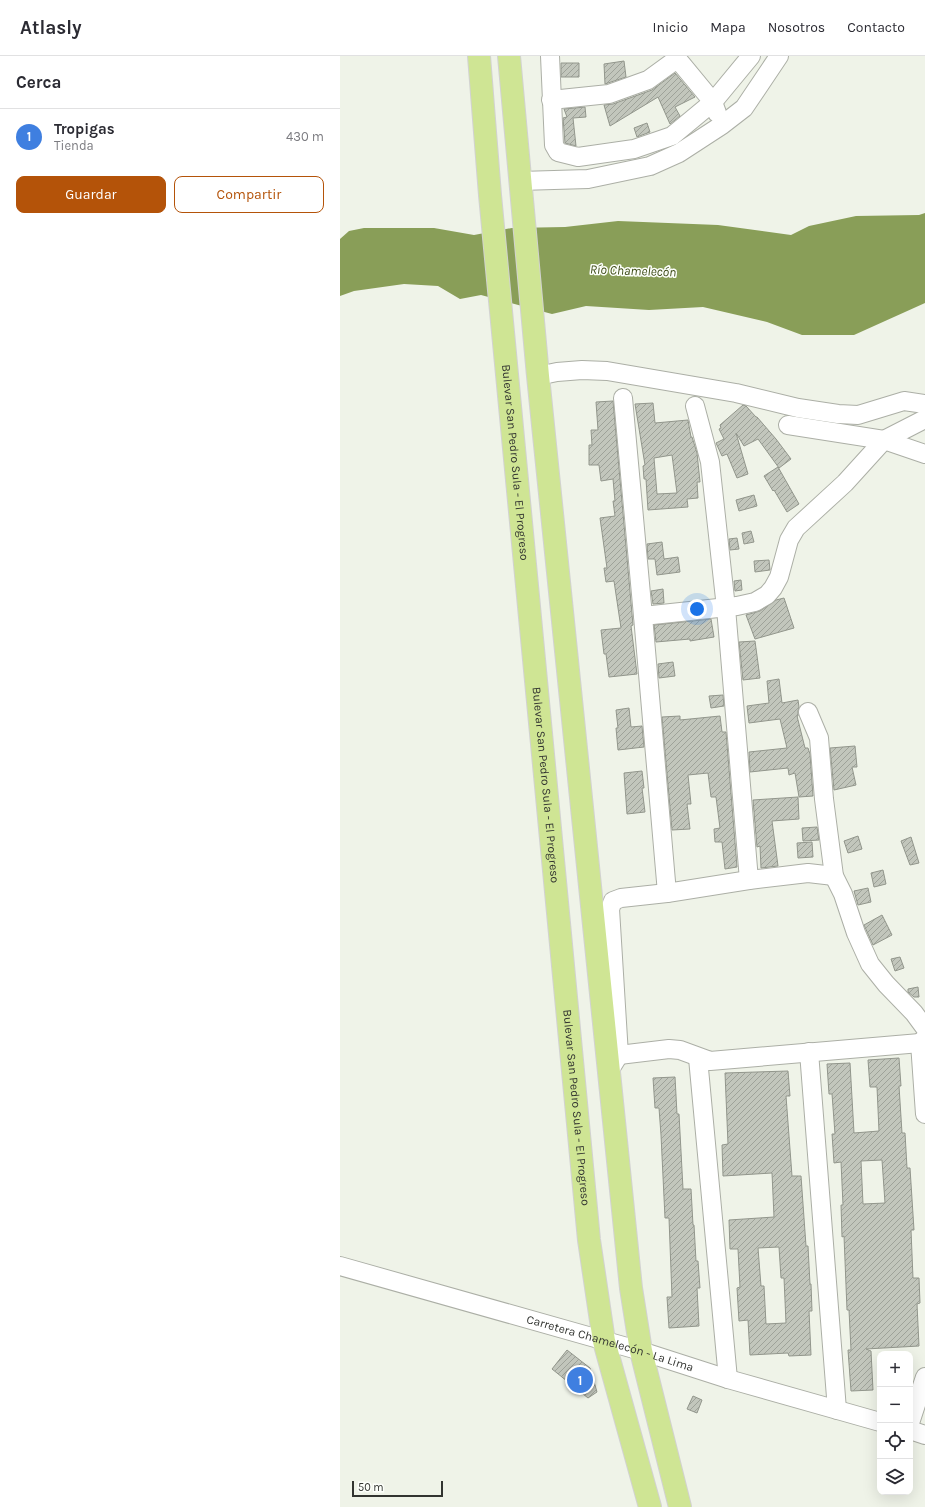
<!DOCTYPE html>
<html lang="es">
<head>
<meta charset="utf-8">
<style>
	:root { --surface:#fff; --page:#f7f7f7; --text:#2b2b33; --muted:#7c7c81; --line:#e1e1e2; --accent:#b45309 }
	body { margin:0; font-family:Karla,sans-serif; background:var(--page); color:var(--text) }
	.controls { position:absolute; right:12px; bottom:12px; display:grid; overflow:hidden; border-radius:8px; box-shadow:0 4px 16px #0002 }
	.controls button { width:36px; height:36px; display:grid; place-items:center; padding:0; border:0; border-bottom:1px solid var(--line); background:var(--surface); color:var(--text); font:20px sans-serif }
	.scale { position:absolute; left:12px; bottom:10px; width:91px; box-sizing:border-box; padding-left:4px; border:2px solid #323430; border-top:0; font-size:11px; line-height:14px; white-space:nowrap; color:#323430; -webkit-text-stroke:3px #fdfffb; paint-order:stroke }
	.you { position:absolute; left:357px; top:553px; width:14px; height:14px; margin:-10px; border:3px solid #fff; border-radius:50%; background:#1a73e8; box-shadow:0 0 0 6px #1a73e833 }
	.badge { display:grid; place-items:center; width:26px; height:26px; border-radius:50%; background:var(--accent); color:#fff; font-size:13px; font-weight:700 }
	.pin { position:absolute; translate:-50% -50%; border:2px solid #fff; box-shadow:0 1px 4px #0006 }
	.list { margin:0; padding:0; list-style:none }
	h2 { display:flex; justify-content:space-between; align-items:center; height:52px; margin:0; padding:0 16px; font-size:17px }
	h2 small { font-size:13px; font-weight:400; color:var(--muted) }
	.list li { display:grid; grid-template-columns:26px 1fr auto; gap:12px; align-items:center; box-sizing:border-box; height:56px; padding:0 16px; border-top:1px solid var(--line) }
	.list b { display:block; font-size:15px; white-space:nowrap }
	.list p { margin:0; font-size:13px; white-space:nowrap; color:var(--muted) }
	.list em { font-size:13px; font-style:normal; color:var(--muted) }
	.actions { display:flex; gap:8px; padding:12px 16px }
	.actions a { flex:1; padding:9px 0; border:1px solid var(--accent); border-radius:8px; text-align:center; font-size:14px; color:var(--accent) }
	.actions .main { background:var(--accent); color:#fff }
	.icon { flex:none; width:22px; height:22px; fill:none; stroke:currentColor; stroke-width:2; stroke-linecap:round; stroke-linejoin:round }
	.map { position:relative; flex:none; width:585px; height:1451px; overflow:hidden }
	header { display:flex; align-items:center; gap:24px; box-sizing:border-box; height:56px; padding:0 20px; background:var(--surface); border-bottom:1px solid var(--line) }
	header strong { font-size:19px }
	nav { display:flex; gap:22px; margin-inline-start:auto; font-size:14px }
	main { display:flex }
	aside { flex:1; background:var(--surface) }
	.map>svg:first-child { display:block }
	.water { fill:#899e58 }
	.building { fill:url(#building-hatch); stroke:#92968c; fill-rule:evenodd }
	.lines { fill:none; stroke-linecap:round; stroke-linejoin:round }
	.minor-casing { stroke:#acafa6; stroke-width:20 }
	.major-casing { stroke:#d2d2d1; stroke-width:24 }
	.minor { stroke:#fff; stroke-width:18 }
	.major { stroke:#cfe594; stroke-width:22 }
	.labels { text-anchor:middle; stroke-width:3; stroke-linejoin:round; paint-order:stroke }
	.street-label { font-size:12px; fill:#323430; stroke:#fdfffb }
	.water-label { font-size:13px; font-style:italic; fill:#3c4a15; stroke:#fdfffb }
</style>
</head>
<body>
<header>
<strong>Atlasly</strong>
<nav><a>Inicio</a><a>Mapa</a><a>Nosotros</a><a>Contacto</a></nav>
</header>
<main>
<aside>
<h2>Cerca<small></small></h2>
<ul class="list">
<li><span class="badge" style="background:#3f7fe0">1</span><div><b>Tropigas</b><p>Tienda</p></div><em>430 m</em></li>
</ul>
<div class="actions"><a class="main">Guardar</a><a>Compartir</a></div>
</aside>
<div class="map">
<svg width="585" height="1451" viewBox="0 0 585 1451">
	<defs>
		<pattern id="building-hatch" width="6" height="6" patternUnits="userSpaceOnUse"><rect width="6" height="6" fill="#c2c6bc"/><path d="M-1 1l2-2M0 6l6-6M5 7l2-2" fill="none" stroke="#9ea299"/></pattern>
	</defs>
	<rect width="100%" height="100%" fill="#eff3e8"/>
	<path class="water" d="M585 157V247L514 279H462L427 266 363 251 309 254 246 250 212 258 141 239 120 243 98 230 64 228 14 235 0 240V183L9 175 24 172H94L134 179 172 172 225 171 278 165 378 169 451 179 469 170 516 160 579 159Z"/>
	<path class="building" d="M284 5 286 21 265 28 264 8Z
		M221 7H239V21H221Z
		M335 17 355 41 335 51 340 60 330 68 318 41 270 70 264 49 273 48 312 34Z
		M245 51 246 61 233 62 236 90 225 87 223 62 227 61 224 53Z
		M307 67 310 76 297 81 294 72Z
		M273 345 293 569 291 570 297 618 269 621 266 598H264L261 574 281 572 274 525 266 526 264 512H267L260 462 275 460 273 445H275L273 423 261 425 259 409H249V389H252L251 374H258L256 346Z
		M313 347 315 367 348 364 351 381H352L357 397 360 426H357L358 442 347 443 348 451 308 454 306 423H304L303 410 305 409 295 348ZM332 399 337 437 317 438 314 402Z
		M403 349 406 350 416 361H417L436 383 451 403 439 412 418 383 404 390 396 377 408 418 397 422 387 398 382 400 376 387 384 383 379 373 381 372 380 369Z
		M438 411 459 448 447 456 434 434 433 435 424 420Z
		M414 439 417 450 399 455 396 444Z
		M411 475 414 486 404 488 402 477Z
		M397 482 399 493 390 494 389 483Z
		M322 486 324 503 338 501 340 516 317 519 315 503H308L307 488Z
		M429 504 430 514 415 516 414 505Z
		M401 524 402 534 395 535 394 525Z
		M323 533 324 547 313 548 311 535Z
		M444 542 454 572 415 583 406 559 420 555 436 544Z
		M371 563 374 581 350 585V583L316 586 314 569Z
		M415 585 420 622 403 624 399 586Z
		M333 606 335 620 319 622 318 608Z
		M439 623 442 647 458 644 459 651 458 655V660H457L465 692H468L470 698 473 740 459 741 455 717 449 719 448 712 410 716 409 696 447 692 440 663 409 667 407 650 429 647 427 625Z
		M383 639 384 650 371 652 369 640Z
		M289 652 291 671 302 670 304 691 278 694 276 672H278L276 654Z
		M340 660V664L380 660 382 676H386L397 811 385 813 382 786H375L374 773 380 772 376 741H371L368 717 348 719 351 748H347L350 773 332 774 322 661Z
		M515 690 517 711H512L516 729 494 734 490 692Z
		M302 715 304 732H302L305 756 287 758 284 717Z
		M458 741 459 763 432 765 438 810 421 812 420 790 417 791 413 744Z
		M477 771 479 784 463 785 462 772Z
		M518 780 522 793 508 797 504 785Z
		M571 781 579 807 570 809 561 785Z
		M472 786 473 801 458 802 457 787Z
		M543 814 546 828 534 831 531 817Z
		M528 832 531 846 518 849 514 835Z
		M542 859 552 879 533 889 524 869Z
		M560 901 564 912 555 915 551 903Z
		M578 931 579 941H574L568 936V933Z
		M559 1002 561 1030H559L562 1077H565L567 1112H570L574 1174H571L573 1222H579L580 1247 577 1248 579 1290 526 1293 531 1295 533 1334 511 1335 508 1294H511L509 1254H507L504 1180 502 1181 501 1149H503L501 1106 494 1107 492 1078H495L492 1038H489L487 1008 510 1007 514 1077 539 1075 537 1031H530L528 1004ZM542 1104 545 1147 523 1148 521 1105Z
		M448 1015 450 1040H446L452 1120H461L466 1190H468L470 1228H471L472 1255H469L471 1299 449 1300 448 1297 410 1299 408 1264 399 1265 397 1232 400 1231 398 1193H390L389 1164 434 1161 432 1117 383 1120 382 1089 388 1088 385 1017ZM439 1191 441 1222H444L446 1267 426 1268 424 1230H421L418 1192Z
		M335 1021 337 1058H339L343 1133H351L353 1169H354L356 1205H358L360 1232H357L359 1270 329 1272 327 1241H332L329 1162H325L321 1079 319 1052H315L313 1022Z
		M227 1294 250 1312 257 1336 248 1342 212 1313Z
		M353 1340 362 1344 357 1357 347 1353Z"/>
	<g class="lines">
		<g class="minor-casing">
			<g id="minor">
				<path d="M210 0 214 89 218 96 238 101 294 93 332 80 373 46 411 0"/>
				<path d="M335 0 373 46 377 57"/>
				<path d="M211 44 269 38 308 24 337 3"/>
				<path d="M180 125 248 123 310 110 339 97 382 69 404 52 439 0"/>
				<path d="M198 320 217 316 242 314 267 315 396 337 458 352 498 358 518 359 564 345 585 348"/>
				<path d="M283 342 303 560 327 837"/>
				<path d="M355 350 370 406 386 552 409 824"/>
				<path d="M448 369 544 384 585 398"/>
				<path d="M303 560 397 550 415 546 427 539 433 532 439 521 449 484 456 472 505 427 544 384 585 363"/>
				<path d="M468 656 479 682 484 743 494 820 503 838 516 877 530 908 546 928 574 957 585 972"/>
				<path d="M585 982 580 987 585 1058"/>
				<path d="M469 996 497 1354"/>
				<path d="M279 999 329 993 340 994 370 1005 580 987 585 989"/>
				<path d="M358 1002 388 1323"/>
				<path d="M269 1015 279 999 270 853 273 845 281 842 327 837 409 824 468 817 494 820"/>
				<path id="s1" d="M0 1210 301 1295 388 1323 540 1366"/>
				<path d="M570 1367 585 1321"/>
				<path d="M570 1374 585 1379"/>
			</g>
		</g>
		<g class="major-casing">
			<g id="major">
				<path id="s2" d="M139 0 150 139 249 1184 264 1285 310 1451"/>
				<path d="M169 0 198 320 291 1232 301 1295 340 1451"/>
			</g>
		</g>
		<use href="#minor" class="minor"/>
		<use href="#major" class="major"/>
	</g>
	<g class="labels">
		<g class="street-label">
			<text dy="4" stroke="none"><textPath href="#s2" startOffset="408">Bulevar San Pedro Sula - El Progreso</textPath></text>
			<text dy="4" stroke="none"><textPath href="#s2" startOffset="732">Bulevar San Pedro Sula - El Progreso</textPath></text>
			<text dy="4" stroke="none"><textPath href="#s2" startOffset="1056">Bulevar San Pedro Sula - El Progreso</textPath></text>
			<text dy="4" stroke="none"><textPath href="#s1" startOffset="281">Carretera Chamelecón - La Lima</textPath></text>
		</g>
		<g class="water-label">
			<text transform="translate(293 214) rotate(2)" y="5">Río Chamelecón</text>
		</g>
	</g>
</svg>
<div class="controls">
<button>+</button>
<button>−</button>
<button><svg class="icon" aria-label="locate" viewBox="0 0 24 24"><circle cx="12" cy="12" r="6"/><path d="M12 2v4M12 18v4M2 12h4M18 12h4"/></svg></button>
<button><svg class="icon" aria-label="layers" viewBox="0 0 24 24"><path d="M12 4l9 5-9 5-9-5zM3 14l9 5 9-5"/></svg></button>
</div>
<div class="scale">50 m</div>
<div class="you"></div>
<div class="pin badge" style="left:240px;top:1324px;background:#3f7fe0">1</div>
</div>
</main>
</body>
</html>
